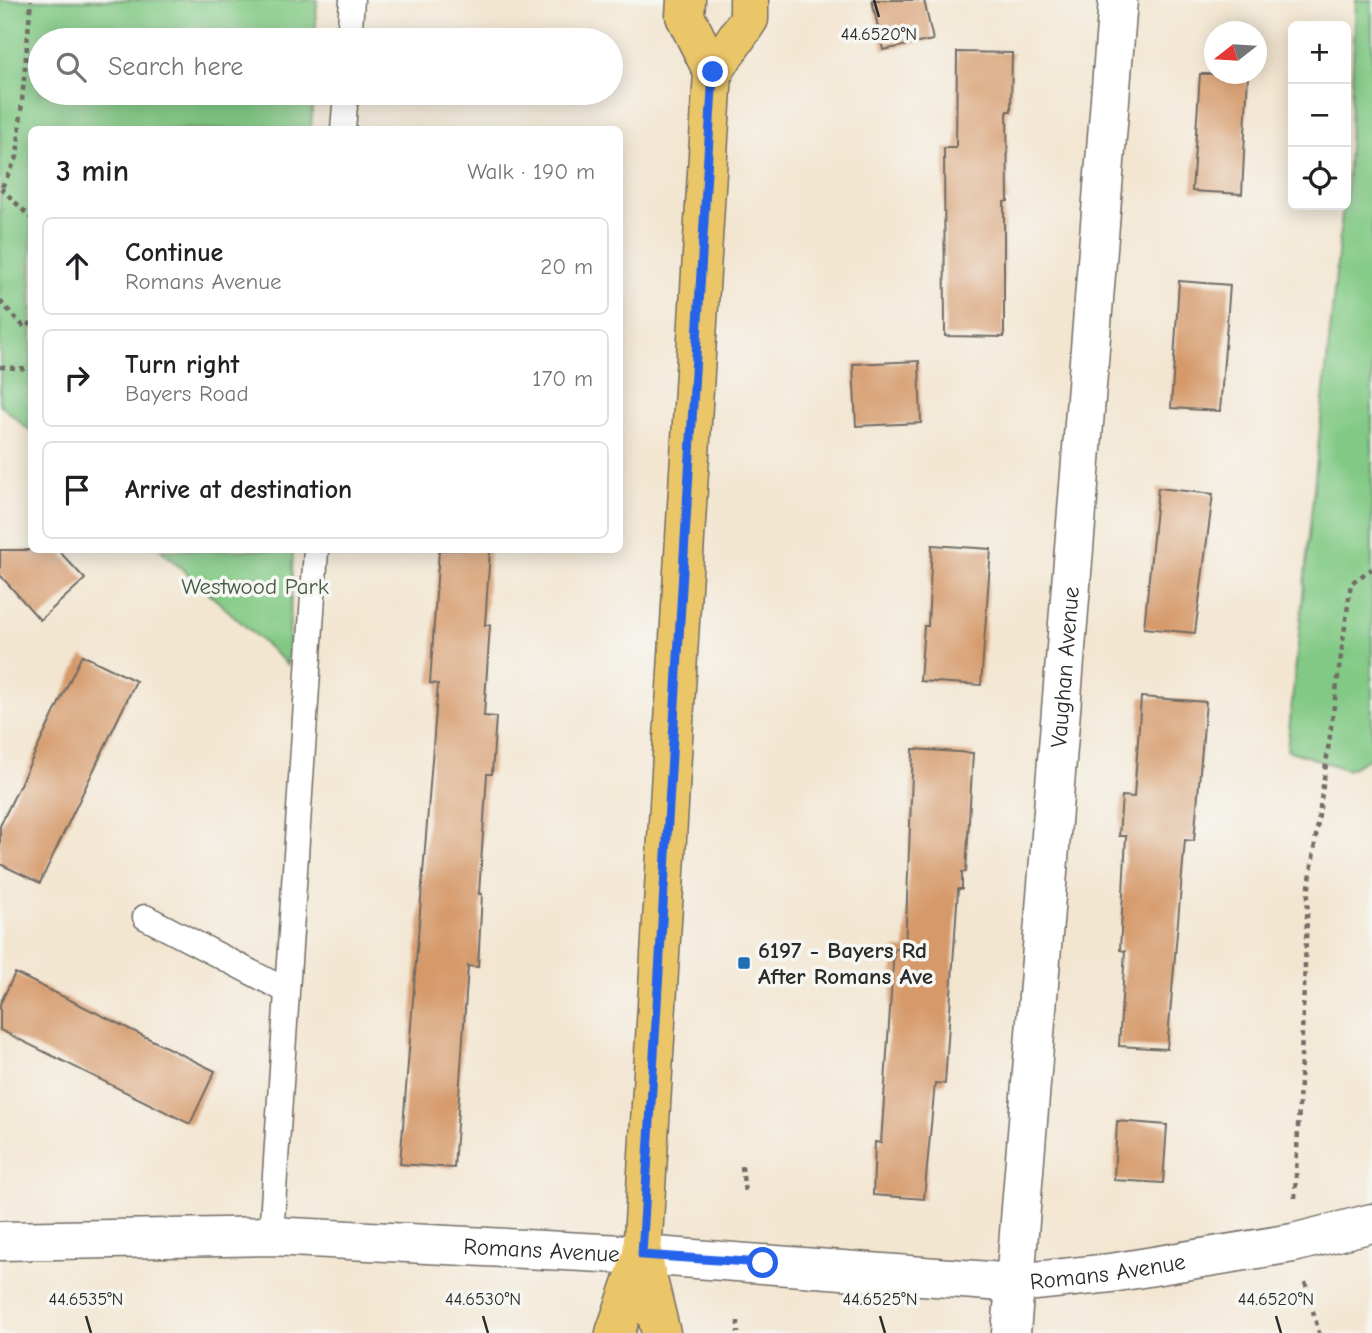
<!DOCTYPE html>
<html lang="en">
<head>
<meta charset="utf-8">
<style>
	:root { --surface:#fff; --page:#f2f2f2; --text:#202124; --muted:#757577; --line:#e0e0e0 }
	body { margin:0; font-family:"Comic Neue",sans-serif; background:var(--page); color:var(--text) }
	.controls { position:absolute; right:21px; top:21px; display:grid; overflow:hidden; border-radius:10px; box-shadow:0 4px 18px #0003 }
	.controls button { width:63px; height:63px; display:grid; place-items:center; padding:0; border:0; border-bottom:2px solid var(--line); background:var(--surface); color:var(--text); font:35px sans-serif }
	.compass { position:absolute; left:1204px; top:21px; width:63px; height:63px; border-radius:50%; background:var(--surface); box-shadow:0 4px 18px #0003; rotate:253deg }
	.stop { position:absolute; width:21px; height:21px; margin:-16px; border:5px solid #2563eb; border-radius:50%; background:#fff }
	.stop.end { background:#2563eb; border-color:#fff; box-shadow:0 2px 7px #0008 }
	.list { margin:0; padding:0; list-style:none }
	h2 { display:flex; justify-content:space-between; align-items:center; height:91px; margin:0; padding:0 28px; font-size:30px }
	h2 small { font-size:23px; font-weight:400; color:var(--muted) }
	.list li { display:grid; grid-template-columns:46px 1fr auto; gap:21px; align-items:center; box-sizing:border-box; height:98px; margin:0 14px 14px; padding:0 14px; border:2px solid var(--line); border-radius:10px }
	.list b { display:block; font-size:26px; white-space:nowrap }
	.list p { margin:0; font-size:23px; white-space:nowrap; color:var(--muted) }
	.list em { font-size:23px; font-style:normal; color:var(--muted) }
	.icon { flex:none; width:38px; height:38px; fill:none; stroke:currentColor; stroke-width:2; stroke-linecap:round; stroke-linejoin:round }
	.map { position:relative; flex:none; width:1372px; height:1333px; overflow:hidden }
	.search { position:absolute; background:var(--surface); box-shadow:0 4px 18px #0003; left:28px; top:28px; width:595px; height:77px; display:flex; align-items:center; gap:18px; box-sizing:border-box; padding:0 24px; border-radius:38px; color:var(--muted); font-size:26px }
	.panel { position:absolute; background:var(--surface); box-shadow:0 4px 18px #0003; left:28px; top:126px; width:595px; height:427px; border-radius:10px }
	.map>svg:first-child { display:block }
	.green { fill:#81c984; stroke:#567a58; stroke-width:2 }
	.building { fill:#d69a6b }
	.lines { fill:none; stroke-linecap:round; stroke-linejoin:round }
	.service-casing { stroke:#716c65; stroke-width:27 }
	.minor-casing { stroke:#716c65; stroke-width:41 }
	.primary-casing { stroke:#716c65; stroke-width:41 }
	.path { stroke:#716c65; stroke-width:4.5; stroke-dasharray:5 5; stroke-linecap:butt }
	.service { stroke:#fff; stroke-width:24 }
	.minor { stroke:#fff; stroke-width:38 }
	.primary { stroke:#ebc669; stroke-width:38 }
	.route { stroke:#2563eb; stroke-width:9 }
	.ticks { fill:none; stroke:#2b2b2b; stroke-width:2.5 }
	.poi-dot { fill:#1f6fb2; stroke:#f6f6f2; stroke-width:2.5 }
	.labels { text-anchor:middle; stroke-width:7; stroke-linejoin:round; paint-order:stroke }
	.park-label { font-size:23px; fill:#455a46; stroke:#f6f6f2 }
	.street-label { font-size:23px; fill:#2b2b2b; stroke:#f6f6f2 }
	.poi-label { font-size:23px; font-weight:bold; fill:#2b2b2b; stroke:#f6f6f2; text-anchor:start }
	.ticks-label { font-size:18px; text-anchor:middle; fill:#2b2b2b; stroke:#f6f6f2; stroke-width:7; stroke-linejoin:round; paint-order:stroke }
</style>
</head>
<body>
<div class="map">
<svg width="1372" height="1333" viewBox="0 0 1372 1333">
	<rect width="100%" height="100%" fill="#f6f6f2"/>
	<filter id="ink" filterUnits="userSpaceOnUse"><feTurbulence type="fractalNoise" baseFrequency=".0143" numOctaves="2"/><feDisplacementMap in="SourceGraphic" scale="14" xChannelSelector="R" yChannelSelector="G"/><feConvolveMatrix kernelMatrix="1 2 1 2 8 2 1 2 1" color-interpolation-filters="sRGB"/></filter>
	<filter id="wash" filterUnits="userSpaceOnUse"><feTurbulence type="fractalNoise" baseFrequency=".00686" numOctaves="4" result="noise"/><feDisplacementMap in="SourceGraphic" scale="28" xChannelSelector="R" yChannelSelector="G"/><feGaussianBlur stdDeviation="1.57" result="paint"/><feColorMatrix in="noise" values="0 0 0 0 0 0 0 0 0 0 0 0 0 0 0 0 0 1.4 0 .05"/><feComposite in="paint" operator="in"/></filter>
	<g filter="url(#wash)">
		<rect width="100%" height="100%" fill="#f3e6d1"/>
		<path class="green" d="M0 0H317L315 40H40V93H313L311 129 32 130 31 432 0 404Z
			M1356 0H1372V757L1348 770 1287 750 1343 205H1346Z
			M161 550H293L288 665Z"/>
		<g id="blocks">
			<path class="building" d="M872 0H924L933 40 883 50Z
				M957 52 1012 53 1011 111H1007L1008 201 1004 202V337L945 336 944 148H956Z
				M1200 74H1248L1242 194 1192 191Z
				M1179 281 1230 285 1220 411 1171 408Z
				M919 361 921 423 856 426 853 364Z
				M1158 488 1213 494 1195 633 1144 628Z
				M932 545 991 549 981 685 920 681 924 626H928Z
				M0 550H58L85 579 40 620 0 575Z
				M439 550H490L485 625H490L484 716 496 717 492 774H487L479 894H482L478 967 468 966 454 1168 400 1164 438 684 430 683Z
				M82 655 136 681 40 883 0 864V826Z
				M1141 697 1206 702 1194 841 1185 840 1167 1049 1119 1046 1125 951 1120 950 1126 836H1119L1122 796 1134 797Z
				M913 749 973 753 966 872H962V889H958L945 1084 935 1083 924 1199 873 1195 875 1142 881 1143 894 949H905Z
				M15 973 215 1071 190 1124 0 1030V1004Z
				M1117 1121 1167 1125 1163 1183 1114 1180Z"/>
		</g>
	</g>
	<g filter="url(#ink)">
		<use href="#blocks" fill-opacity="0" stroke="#716c65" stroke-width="2"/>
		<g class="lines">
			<g class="service-casing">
				<path id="service" d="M349 40 352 0
					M343 130 346 93
					M145 917 287 991
					M271 1236 316 550"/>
			</g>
			<g class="minor-casing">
				<g id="minor">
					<path id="s1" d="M0 1241 271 1236 642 1255 1016 1283 1111 1273 1293 1243 1372 1223"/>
					<path id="s2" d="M1011 1333 1118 0"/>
				</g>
			</g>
			<g class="primary-casing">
				<path id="primary" d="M686 0 685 16 713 72
					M642 1255 661 1333
					M615 1333 642 1255 713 72 749 19V0"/>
			</g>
			<path class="path" d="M2 187 17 157 31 0
				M1 188 32 219
				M0 301 25 328 32 322
				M0 367 32 369
				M742 1166 745 1194
				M1295 1198 1308 894 1351 583 1372 569
				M1305 1282 1319 1333
				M738 1321V1333"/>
			<use href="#service" class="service"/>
			<use href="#minor" class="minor"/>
			<use href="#primary" class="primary"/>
		</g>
	</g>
	<g class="lines" filter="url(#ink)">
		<path class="route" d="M713 72 642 1255 763 1263"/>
	</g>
	<path class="ticks" d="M874 0 879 17M86 1316 91 1333M483 1316 488 1333M880 1316 885 1333M1276 1316 1281 1333"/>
	<rect class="poi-dot" x="737" y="956" width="14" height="14" rx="3.5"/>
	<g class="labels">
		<g class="park-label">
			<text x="255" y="594">Westwood Park</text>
		</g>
		<g class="street-label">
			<text dy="8" stroke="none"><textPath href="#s2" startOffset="668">Vaughan Avenue</textPath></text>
			<text dy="8" stroke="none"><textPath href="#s1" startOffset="542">Romans Avenue</textPath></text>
			<text dy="8" stroke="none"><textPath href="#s1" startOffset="1110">Romans Avenue</textPath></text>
		</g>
		<g class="poi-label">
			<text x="758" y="958">6197 - Bayers Rd<tspan x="758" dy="26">After Romans Ave</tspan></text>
		</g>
	</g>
	<g class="ticks-label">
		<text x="879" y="40">44.6520°N</text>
		<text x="86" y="1305">44.6535°N</text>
		<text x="483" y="1305">44.6530°N</text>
		<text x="880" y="1305">44.6525°N</text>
		<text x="1276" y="1305">44.6520°N</text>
	</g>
</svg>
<div class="controls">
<button>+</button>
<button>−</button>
<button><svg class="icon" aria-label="locate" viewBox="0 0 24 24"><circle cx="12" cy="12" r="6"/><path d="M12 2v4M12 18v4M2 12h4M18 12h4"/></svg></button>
</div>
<svg class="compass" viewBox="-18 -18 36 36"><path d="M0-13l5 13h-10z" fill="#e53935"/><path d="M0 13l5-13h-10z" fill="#757577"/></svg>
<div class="stop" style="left:763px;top:1263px"></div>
<div class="stop end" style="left:713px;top:72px"></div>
<div class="search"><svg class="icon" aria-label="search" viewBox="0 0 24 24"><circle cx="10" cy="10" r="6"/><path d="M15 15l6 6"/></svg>Search here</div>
<section class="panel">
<h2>3 min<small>Walk · 190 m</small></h2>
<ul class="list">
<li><svg class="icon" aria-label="ahead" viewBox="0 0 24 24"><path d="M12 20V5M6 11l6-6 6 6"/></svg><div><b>Continue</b><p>Romans Avenue</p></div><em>20 m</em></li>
<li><svg class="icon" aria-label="right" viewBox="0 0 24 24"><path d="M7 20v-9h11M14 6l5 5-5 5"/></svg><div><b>Turn right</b><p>Bayers Road</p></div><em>170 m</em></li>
<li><svg class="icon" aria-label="arrive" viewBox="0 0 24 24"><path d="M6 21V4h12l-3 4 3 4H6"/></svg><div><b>Arrive at destination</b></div></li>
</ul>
</section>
</div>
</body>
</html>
